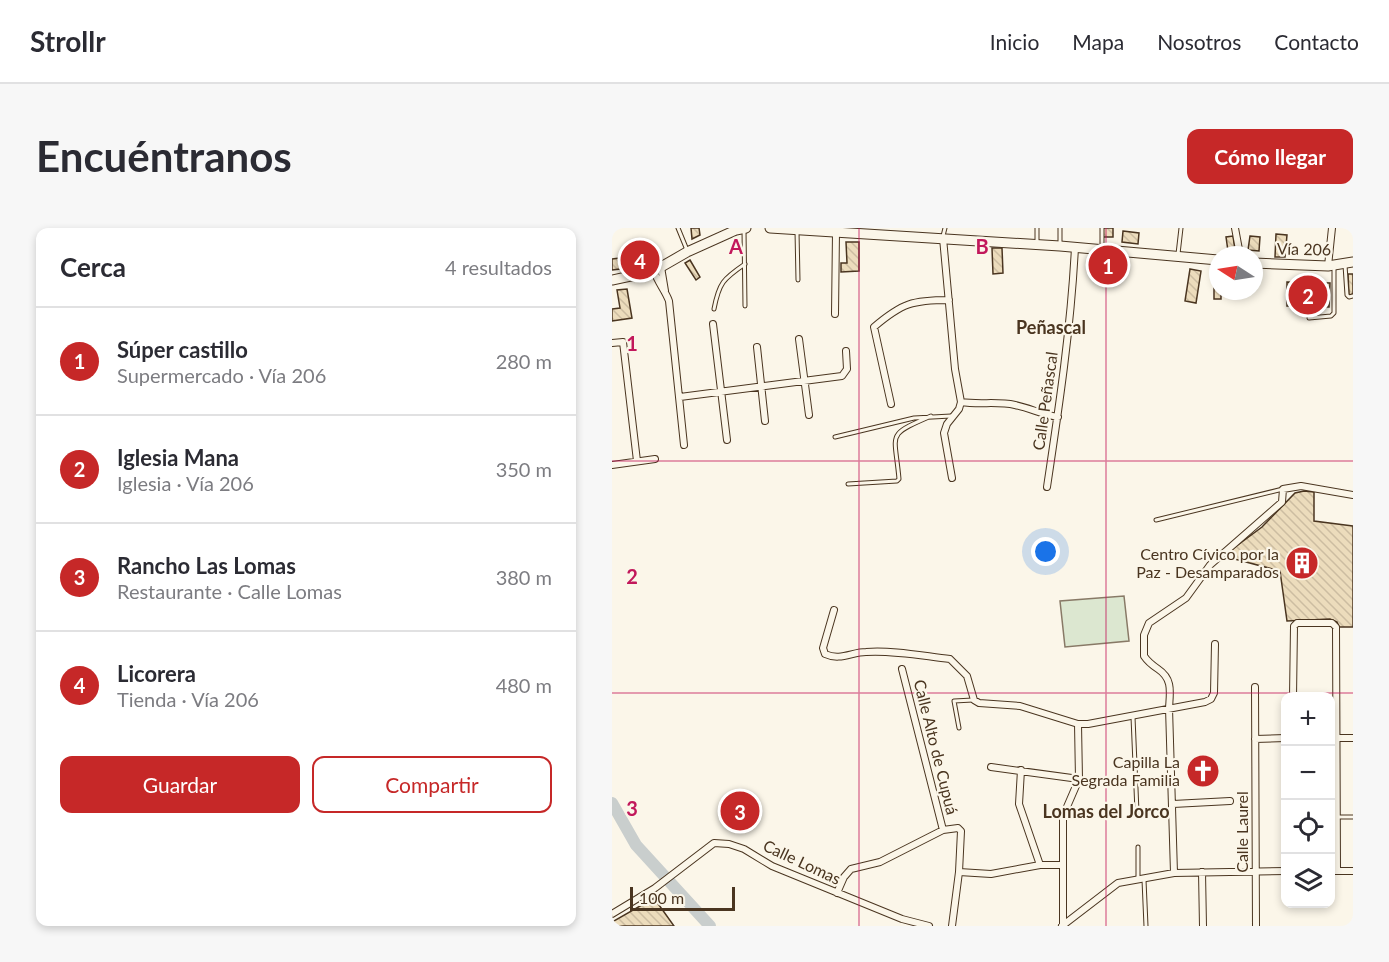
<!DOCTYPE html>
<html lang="es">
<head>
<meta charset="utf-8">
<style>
	:root { --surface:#fff; --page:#f7f7f7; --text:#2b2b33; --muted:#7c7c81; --line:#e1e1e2; --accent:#c62828 }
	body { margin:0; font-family:Lato,sans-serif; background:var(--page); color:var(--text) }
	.controls { position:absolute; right:18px; bottom:18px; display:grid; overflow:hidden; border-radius:12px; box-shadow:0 3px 9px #0003 }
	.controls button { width:54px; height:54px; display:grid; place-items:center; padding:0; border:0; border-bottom:2px solid var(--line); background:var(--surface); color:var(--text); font:30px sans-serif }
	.compass { position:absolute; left:597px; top:18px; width:54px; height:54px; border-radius:50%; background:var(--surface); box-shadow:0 3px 9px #0003; rotate:282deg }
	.scale { position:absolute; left:18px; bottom:15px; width:105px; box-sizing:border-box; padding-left:6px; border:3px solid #4a3520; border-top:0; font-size:16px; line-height:21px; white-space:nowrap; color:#4a3520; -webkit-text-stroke:4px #fbf6e9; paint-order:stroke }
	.you { position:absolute; left:434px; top:324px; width:21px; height:21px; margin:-15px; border:4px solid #fff; border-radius:50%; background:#1a73e8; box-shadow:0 0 0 9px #1a73e833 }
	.badge { display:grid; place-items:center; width:39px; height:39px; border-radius:50%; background:var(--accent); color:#fff; font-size:20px; font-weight:700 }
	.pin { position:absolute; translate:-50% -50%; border:3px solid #fff; box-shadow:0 2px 6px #0006 }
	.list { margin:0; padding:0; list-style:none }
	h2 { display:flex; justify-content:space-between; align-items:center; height:78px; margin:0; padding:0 24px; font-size:26px }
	h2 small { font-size:20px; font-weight:400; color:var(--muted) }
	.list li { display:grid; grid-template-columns:39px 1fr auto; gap:18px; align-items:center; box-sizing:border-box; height:108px; padding:0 24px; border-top:2px solid var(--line) }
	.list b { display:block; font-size:22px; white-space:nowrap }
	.list p { margin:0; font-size:20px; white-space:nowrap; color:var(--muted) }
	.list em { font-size:20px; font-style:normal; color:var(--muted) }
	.actions { display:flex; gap:12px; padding:18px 24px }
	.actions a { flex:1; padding:14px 0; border:2px solid var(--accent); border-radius:12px; text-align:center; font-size:21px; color:var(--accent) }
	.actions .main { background:var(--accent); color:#fff }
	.icon { flex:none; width:33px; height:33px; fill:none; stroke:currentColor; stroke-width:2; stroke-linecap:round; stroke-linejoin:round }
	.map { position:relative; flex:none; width:741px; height:698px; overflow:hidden; border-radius:12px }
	header { display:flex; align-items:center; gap:36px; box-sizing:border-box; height:84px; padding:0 30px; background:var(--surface); border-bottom:2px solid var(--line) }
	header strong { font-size:28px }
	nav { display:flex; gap:33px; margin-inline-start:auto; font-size:21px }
	.intro { display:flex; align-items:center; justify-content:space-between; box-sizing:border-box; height:144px; padding:0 36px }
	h1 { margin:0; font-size:42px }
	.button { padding:15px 27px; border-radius:12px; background:var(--accent); color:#fff; font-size:21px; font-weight:700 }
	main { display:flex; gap:36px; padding:0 36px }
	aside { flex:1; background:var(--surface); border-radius:12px; box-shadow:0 3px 9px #0003 }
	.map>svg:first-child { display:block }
	.pitch { fill:#dce7d0; stroke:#887966; stroke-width:1.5 }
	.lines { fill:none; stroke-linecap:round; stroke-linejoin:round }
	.river { stroke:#c9cecd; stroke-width:12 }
	.building { fill:url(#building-back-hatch); stroke:#4a3520; stroke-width:1.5 }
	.lane-casing { stroke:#4a3520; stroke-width:5 }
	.street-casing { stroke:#4a3520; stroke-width:8 }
	.secondary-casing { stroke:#4a3520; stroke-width:11 }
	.lane { stroke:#fbf6e9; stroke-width:3 }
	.street { stroke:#fbf6e9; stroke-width:6 }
	.secondary { stroke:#fbf6e9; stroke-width:9 }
	.grid { fill:none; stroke:#c2185b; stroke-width:1.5; stroke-opacity:0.55 }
	.labels { text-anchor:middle; stroke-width:4.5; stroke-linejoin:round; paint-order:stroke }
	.street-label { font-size:16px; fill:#4a3520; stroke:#fbf6e9 }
	.poi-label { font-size:16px; fill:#4a3520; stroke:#fbf6e9; text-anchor:end }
	.neighbourhood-label { font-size:18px; font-weight:bold; fill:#4a3520; stroke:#fbf6e9 }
	.grid-label { font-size:20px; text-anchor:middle; font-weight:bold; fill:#c2185b; stroke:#fbf6e9; stroke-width:4.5; stroke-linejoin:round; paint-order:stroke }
</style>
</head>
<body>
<header>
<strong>Strollr</strong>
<nav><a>Inicio</a><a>Mapa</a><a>Nosotros</a><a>Contacto</a></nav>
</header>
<div class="intro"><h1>Encuéntranos</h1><a class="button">Cómo llegar</a></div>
<main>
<aside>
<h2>Cerca<small>4 resultados</small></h2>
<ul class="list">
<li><span class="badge">1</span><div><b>Súper castillo</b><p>Supermercado · Vía 206</p></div><em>280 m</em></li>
<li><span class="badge">2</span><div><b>Iglesia Mana</b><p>Iglesia · Vía 206</p></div><em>350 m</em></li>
<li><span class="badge">3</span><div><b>Rancho Las Lomas</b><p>Restaurante · Calle Lomas</p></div><em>380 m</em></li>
<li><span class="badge">4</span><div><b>Licorera</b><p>Tienda · Vía 206</p></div><em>480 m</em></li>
</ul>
<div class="actions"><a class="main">Guardar</a><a>Compartir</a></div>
</aside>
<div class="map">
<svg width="741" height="698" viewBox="0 0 741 698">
	<defs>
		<pattern id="building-back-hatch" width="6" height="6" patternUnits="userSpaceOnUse" patternTransform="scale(1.5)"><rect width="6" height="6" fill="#ecdcbc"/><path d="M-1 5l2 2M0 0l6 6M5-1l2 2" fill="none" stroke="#ccbda1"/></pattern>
	</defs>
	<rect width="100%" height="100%" fill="#fbf6e9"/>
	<path class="pitch" d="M512 368 517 413 453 419 448 373Z"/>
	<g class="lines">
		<path class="river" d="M0 575 24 617 98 698"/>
	</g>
	<path class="building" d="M79 0H87L88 7 80 11Z
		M491 0H501V9H491Z
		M511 3 527 5 526 16 510 14Z
		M664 6 675 7 673 29H663Z
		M621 8 623 22 616 23 614 9Z
		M638 8 648 9 647 23 636 22Z
		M234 14H247V43L229 44V35H235Z
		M380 20H390L391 45 381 46Z
		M22 26H35V38H22Z
		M7 30 8 41 0 42V31Z
		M78 32 88 49 84 52 73 35Z
		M602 40H606V63H609V71H602Z
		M578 41 589 43 584 75 573 73Z
		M736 46H741V66L737 67Z
		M675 54 718 55 717 79 675 78Z
		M15 61 20 90 0 93V81L8 80 5 62Z
		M692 263 702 264V293L741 298V399H727L725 394 718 391 675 393 668 343 611 328 650 299 683 265Z
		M42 670 62 698H0V694Z"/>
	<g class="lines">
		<g class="lane-casing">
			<path id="lane" d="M66 0 75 22
				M132 2 133 78
				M185 3 186 52
				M331 8 333 0
				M425 14V0
				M448 16V0
				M490 19V0
				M566 26 569 0
				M733 37 735 67 737 69 741 68
				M102 81C107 55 111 51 133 36
				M697 90 719 88 722 85V38
				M223 209 302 190 339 188
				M236 256 285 253 287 251C283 204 273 208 319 188
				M544 292 671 261
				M521 489 525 584
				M347 500 342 473 361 472
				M725 589H741
				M526 651V619
				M532 652 534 698"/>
		</g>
		<g class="street-casing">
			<path id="street" d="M623 0 628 27
				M331 10 343 141 349 174 347 181 335 196 332 205 340 250
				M716 38 720 0
				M49 39 53 63
				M42 43C46 55 53 62 57 73L72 217
				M223 86 224 4
				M101 96 115 212
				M187 111 197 187
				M0 115 11 114 25 233
				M145 119 153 193
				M68 169 230 148 235 141 234 123
				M349 174C368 177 385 173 403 177 418 180 431 187 446 189
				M279 176 262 99C290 75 301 72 337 72
				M0 237 43 231
				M435 259C447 179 459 99 463 19
				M222 382 211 420 213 426C228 433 240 424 254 424 281 422 311 428 338 431L355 448 362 472 367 475 408 478 466 496H476L593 474 599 471 602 465 603 416
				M290 441 331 602
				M643 459 644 698
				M681 469 682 398 685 395H720L724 399 725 643
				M718 510H741
				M643 511 674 510
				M379 539 467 551
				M409 542 407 576 428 637
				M561 576 618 573
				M718 643H741
				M347 644 379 646 428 637H451
				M590 644 591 698
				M562 645 557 480C558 464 561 451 546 441 540 437 536 434 532 428V407L537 395 574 370 598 337 670 274 671 261 689 258 741 267
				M225 665 232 649 239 641 268 634 331 602 346 600 349 603 347 644 340 698
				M0 686 43 660 102 615 117 616 132 621 160 638 290 691 317 698
				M451 697V588L467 551 466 496
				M450 698 506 655 562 645 674 643"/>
		</g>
		<g class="secondary-casing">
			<path id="secondary" d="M158 0 448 18 606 32
				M642 35 716 38 741 34
				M0 52 42 43 75 24 124 2 134 0"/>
		</g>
		<use href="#lane" class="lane"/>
		<use href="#street" class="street"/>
		<use href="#secondary" class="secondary"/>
	</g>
	<path class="grid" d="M247 0V698M494 0V698M0 233H741M0 465H741"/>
	<defs>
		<g id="building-disc" transform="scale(1.725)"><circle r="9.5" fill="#c62828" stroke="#fbf6e9"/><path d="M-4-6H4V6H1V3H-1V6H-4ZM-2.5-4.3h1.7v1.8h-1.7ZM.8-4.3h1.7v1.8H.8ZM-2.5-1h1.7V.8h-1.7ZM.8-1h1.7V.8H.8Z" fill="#fff"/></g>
		<g id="church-disc" transform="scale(1.725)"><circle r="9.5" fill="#c62828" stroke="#fbf6e9"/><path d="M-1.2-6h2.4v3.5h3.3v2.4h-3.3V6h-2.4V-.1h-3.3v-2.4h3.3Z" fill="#fff"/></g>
	</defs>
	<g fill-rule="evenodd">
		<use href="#building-disc" x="690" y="335"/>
		<use href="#church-disc" x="591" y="543"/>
	</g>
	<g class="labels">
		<g class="street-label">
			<text transform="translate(692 21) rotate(1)" y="6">Vía 206</text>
			<text transform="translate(433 173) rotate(-82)" y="6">Calle Peñascal</text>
			<text transform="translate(324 519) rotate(76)" y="6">Calle Alto de Cupuá</text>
			<text transform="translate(630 604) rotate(-90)" y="6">Calle Laurel</text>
			<text transform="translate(190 634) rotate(25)" y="6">Calle Lomas</text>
		</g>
		<g class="poi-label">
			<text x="667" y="332">Centro Cívico por la<tspan x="667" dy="18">Paz - Desamparados</tspan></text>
			<text x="568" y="540">Capilla La<tspan x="568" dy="18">Segrada Familia</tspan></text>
		</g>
		<g class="neighbourhood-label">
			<text x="439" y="106">Peñascal</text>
			<text x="494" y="590">Lomas del Jorco</text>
		</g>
	</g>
	<g class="grid-label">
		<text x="124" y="26">A</text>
		<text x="370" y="26">B</text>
		<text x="20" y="123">1</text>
		<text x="20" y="356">2</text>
		<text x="20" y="588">3</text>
	</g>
</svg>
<div class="controls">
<button>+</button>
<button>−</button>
<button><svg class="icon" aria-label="locate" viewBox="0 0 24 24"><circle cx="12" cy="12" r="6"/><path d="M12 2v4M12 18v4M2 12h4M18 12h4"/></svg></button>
<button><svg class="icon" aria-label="layers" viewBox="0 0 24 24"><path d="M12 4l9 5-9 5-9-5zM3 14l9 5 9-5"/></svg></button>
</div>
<svg class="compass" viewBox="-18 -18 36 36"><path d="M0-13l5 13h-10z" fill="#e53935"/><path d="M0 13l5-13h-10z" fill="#7c7c81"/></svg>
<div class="scale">100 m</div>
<div class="you"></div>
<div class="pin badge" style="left:496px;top:37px">1</div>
<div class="pin badge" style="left:696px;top:67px">2</div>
<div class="pin badge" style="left:128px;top:583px">3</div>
<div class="pin badge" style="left:28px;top:32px">4</div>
</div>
</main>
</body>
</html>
